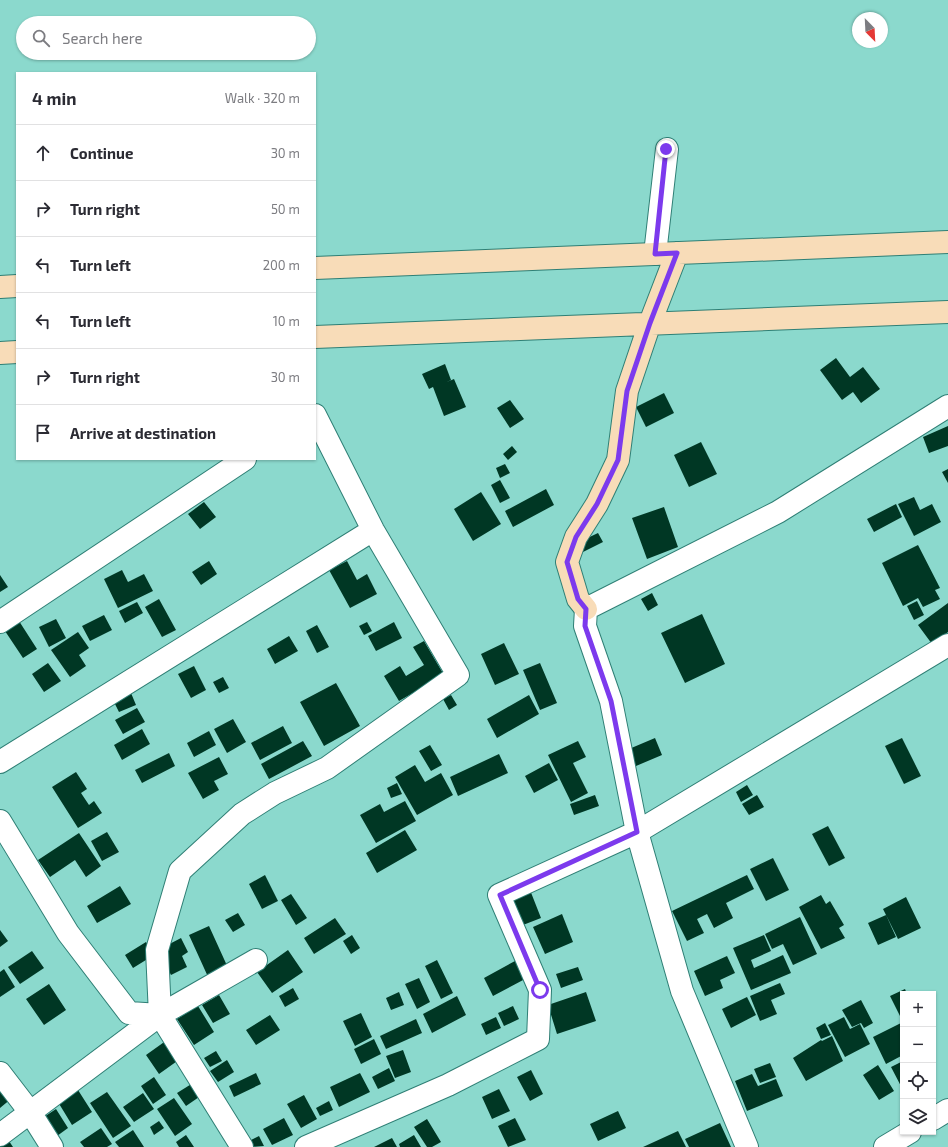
<!DOCTYPE html>
<html lang="en">
<head>
<meta charset="utf-8">
<style>
	:root { --surface:#fff; --page:#f7f7f7; --text:#2b2b33; --muted:#7c7c81; --line:#e1e1e2 }
	body { margin:0; font-family:"Exo 2",sans-serif; background:var(--page); color:var(--text) }
	.controls { position:absolute; right:12px; bottom:12px; display:grid; overflow:hidden; border-radius:0px; box-shadow:0 1px 3px #0004 }
	.controls button { width:36px; height:36px; display:grid; place-items:center; padding:0; border:0; border-bottom:1px solid var(--line); background:var(--surface); color:var(--text); font:20px sans-serif }
	.compass { position:absolute; left:852px; top:12px; width:36px; height:36px; border-radius:50%; background:var(--surface); box-shadow:0 1px 3px #0004; rotate:156deg }
	.stop { position:absolute; width:12px; height:12px; margin:-9px; border:3px solid #7c3aed; border-radius:50%; background:#fff }
	.stop.end { background:#7c3aed; border-color:#fff; box-shadow:0 1px 4px #0008 }
	.list { margin:0; padding:0; list-style:none }
	h2 { display:flex; justify-content:space-between; align-items:center; height:52px; margin:0; padding:0 16px; font-size:17px }
	h2 small { font-size:13px; font-weight:400; color:var(--muted) }
	.list li { display:grid; grid-template-columns:26px 1fr auto; gap:12px; align-items:center; box-sizing:border-box; height:56px; padding:0 16px; border-top:1px solid var(--line) }
	.list b { display:block; font-size:15px; white-space:nowrap }
	.list em { font-size:13px; font-style:normal; color:var(--muted) }
	.icon { flex:none; width:22px; height:22px; fill:none; stroke:currentColor; stroke-width:2; stroke-linecap:round; stroke-linejoin:round }
	.map { position:relative; flex:none; width:948px; height:1147px; overflow:hidden }
	.search { position:absolute; background:var(--surface); box-shadow:0 1px 3px #0004; left:16px; top:16px; width:300px; height:44px; display:flex; align-items:center; gap:10px; box-sizing:border-box; padding:0 14px; border-radius:22px; color:var(--muted); font-size:15px }
	.panel { position:absolute; background:var(--surface); box-shadow:0 1px 3px #0004; left:16px; top:72px; width:300px; height:388px; border-radius:0px }
	.map>svg:first-child { display:block }
	.building { fill:#003724 }
	.lines { fill:none; stroke-linecap:round; stroke-linejoin:round }
	.street-casing { stroke:#2f7f75; stroke-width:24 }
	.secondary-casing { stroke:#2f7f75; stroke-width:24 }
	.street { stroke:#fff; stroke-width:22 }
	.secondary { stroke:#f8dcb8; stroke-width:22 }
	.route { stroke:#7c3aed; stroke-width:5 }
</style>
</head>
<body>
<div class="map">
<svg width="948" height="1147" viewBox="0 0 948 1147">
	<rect width="100%" height="100%" fill="#8bd9cd"/>
	<path class="building" d="M836 358 850 377 863 367 880 389 861 403 853 392 842 400 820 370Z
		M445 364 451 380 447 382 454 379 466 407 444 416 433 387 429 389 422 374Z
		M664 393 674 413 646 427 636 407Z
		M510 400 524 419 510 428 497 408Z
		M948 426V446L929 453 923 437Z
		M701 442 717 474 689 487 674 455Z
		M512 446 517 452 508 460 503 454Z
		M505 464 510 473 500 478 496 468Z
		M948 469V483L942 472Z
		M500 480 510 498 500 503 491 485Z
		M546 489 554 505 513 527 505 511Z
		M481 492 501 524 473 541 454 509Z
		M914 497 920 510 932 504 941 522 914 536 898 504Z
		M204 502 216 517 200 529 188 514Z
		M896 504 902 517 874 532 867 519Z
		M664 507 678 547 647 559 632 518Z
		M598 533 603 542 581 553 577 543Z
		M918 545 940 588 935 590 940 599 923 607 918 598 903 606 882 563Z
		M209 561 217 574 201 585 192 572Z
		M347 561 357 580 367 574 377 594 350 608 329 570Z
		M122 570 128 582 144 574 153 591 118 608 104 579Z
		M0 575 8 587 0 592Z
		M652 593 658 605 648 611 641 599Z
		M159 599 176 630 162 637 145 607Z
		M917 601 924 615 914 620 907 606Z
		M137 602 143 613 125 623 119 611Z
		M948 603V632L932 644 918 625Z
		M702 614 725 664 685 683 661 633Z
		M104 615 112 630 90 641 82 626Z
		M56 619 66 638 49 647 39 627Z
		M19 621 37 649 23 658 5 631Z
		M367 622 372 631 364 635 359 626Z
		M394 622 402 638 376 651 368 636Z
		M317 625 329 647 317 653 306 631Z
		M78 632 89 648 79 655 86 666 70 677 51 650Z
		M289 636 298 651 275 664 267 649Z
		M424 641 444 675 399 701 384 676 400 666 406 676 424 665 413 647Z
		M504 643 519 674 495 685 481 654Z
		M48 663 61 681 44 692 32 674Z
		M540 663 557 703 540 710 523 670Z
		M194 666 206 690 191 698 178 674Z
		M223 677 229 688 219 693 213 682Z
		M336 683 360 726 324 746 300 702Z
		M131 693 136 705 119 712 113 700Z
		M451 695 457 705 449 710 443 699Z
		M529 695 539 714 497 738 487 719Z
		M137 708 145 722 123 734 115 720Z
		M233 719 246 742 227 753 214 729Z
		M283 726 292 743 260 760 251 743Z
		M142 729 150 744 122 760 114 745Z
		M209 731 216 745 194 757 187 743Z
		M655 738 662 755 636 766 629 749Z
		M902 738 921 776 904 784 885 746Z
		M303 741 312 756 269 779 261 764Z
		M578 741 586 757 573 763 588 793 571 802 548 755Z
		M430 745 442 765 431 771 419 751Z
		M169 753 175 766 142 783 135 770Z
		M499 754 508 773 458 796 450 777Z
		M219 757 228 774 214 781 219 790 203 799 188 773Z
		M549 763 558 780 534 793 525 776Z
		M415 765 425 782 441 773 453 795 417 815 395 777Z
		M76 772 87 789 81 793 89 805 94 801 102 813 78 828 52 787Z
		M397 783 402 794 391 798 387 788Z
		M747 785 753 795 741 802 736 792Z
		M595 795 599 806 574 815 570 804Z
		M757 795 764 807 749 815 742 804Z
		M405 801 416 821 376 843 360 815 380 804 384 812Z
		M828 826 845 858 829 866 812 834Z
		M405 830 417 850 377 873 366 853Z
		M107 832 119 852 102 861 91 841Z
		M79 833 101 866 86 877 75 860 50 877 38 860Z
		M773 858 789 890 766 901 750 869Z
		M265 875 278 901 262 909 249 884Z
		M747 875 754 889 726 903 733 918 714 928 707 914 697 919 704 933 687 941 672 911Z
		M120 886 131 904 97 923 87 906Z
		M530 890 541 918 523 925 511 898Z
		M291 894 307 918 296 925 281 900Z
		M821 895 826 904 830 901 844 925 839 928 845 938 821 949 799 907Z
		M906 897 921 928 898 939 883 909Z
		M238 913 245 925 233 932 225 920Z
		M562 914 573 942 545 954 533 927Z
		M886 915 896 937 878 945 868 923Z
		M800 917 817 954 793 965 783 944 772 949 765 934Z
		M335 918 346 934 314 954 304 938Z
		M209 926 229 970 209 979 189 935Z
		M0 930 8 941 0 947Z
		M352 935 360 948 351 954 343 941Z
		M764 935 771 951 751 960 754 968 783 955 791 973 751 990 733 948Z
		M181 938 188 952 182 956 187 967 171 975 158 950Z
		M146 942 154 955 133 968 125 955Z
		M288 950 303 972 272 993 257 972Z
		M32 951 44 968 20 984 8 967Z
		M727 956 735 973 720 980 723 988 705 996 694 971Z
		M437 960 453 993 441 999 425 966Z
		M515 961 525 979 493 996 484 978Z
		M578 967 583 980 561 988 556 974Z
		M4 969 15 987 0 997V972Z
		M419 978 430 1002 417 1009 405 984Z
		M780 983 785 994 771 1000 777 1014 760 1021 750 996Z
		M49 984 66 1010 44 1025 26 999Z
		M293 988 299 999 285 1007 279 996Z
		M905 989 907 994H903V1041L901 1042 903 1055 886 1064 873 1037 903 1022 890 996Z
		M399 992 404 1005 391 1010 386 998Z
		M586 992 596 1021 557 1034 548 1005Z
		M219 995 230 1014 213 1023 202 1005Z
		M457 996 466 1015 432 1033 423 1014Z
		M747 997 756 1015 731 1028 722 1009Z
		M861 1000 873 1023 864 1028 861 1023 852 1027 842 1010Z
		M198 1006 214 1032 194 1045 177 1019Z
		M513 1006 519 1019 504 1026 498 1013Z
		M361 1013 372 1037 355 1046 343 1021Z
		M270 1015 280 1030 256 1045 246 1030Z
		M496 1017 501 1028 486 1035 481 1024Z
		M844 1017 850 1029 860 1024 870 1044 845 1057 828 1025Z
		M416 1019 422 1033 386 1049 380 1036Z
		M825 1023 831 1035 821 1039 816 1028Z
		M832 1036 843 1061 806 1081 793 1058 821 1040 822 1041Z
		M374 1039 381 1054 361 1064 354 1049Z
		M167 1040 180 1059 159 1074 146 1055Z
		M403 1050 411 1072 395 1078 386 1056Z
		M216 1051 222 1061 210 1067 204 1058Z
		M227 1060 234 1072 218 1082 210 1071Z
		M903 1061V1090L891 1067Z
		M770 1063 776 1077 760 1083 754 1069Z
		M878 1065 894 1091 879 1100 863 1075Z
		M389 1068 395 1081 378 1089 372 1077Z
		M531 1070 543 1094 530 1101 517 1077Z
		M256 1073 261 1084 234 1097 229 1086Z
		M360 1073 370 1092 339 1107 330 1087Z
		M752 1074 758 1086 776 1079 783 1096 747 1111 735 1081Z
		M154 1077 166 1095 153 1104 141 1086Z
		M193 1083 202 1095 186 1106 177 1093Z
		M0 1085 12 1098 0 1108Z
		M499 1089 510 1111 492 1119 482 1097Z
		M78 1090 92 1112 72 1125 58 1102Z
		M107 1092 131 1126 113 1138 90 1103Z
		M143 1093 154 1109 134 1122 123 1107Z
		M304 1095 317 1119 301 1128 287 1104Z
		M174 1098 192 1124 175 1136 157 1109Z
		M329 1101 333 1110 320 1116 316 1108Z
		M56 1109 68 1128 57 1136 44 1117Z
		M618 1111 626 1128 598 1141 590 1124Z
		M284 1118 293 1135 272 1145 263 1129Z
		M515 1118 526 1140 508 1147 498 1126Z
		M427 1119 441 1142 432 1147H427L414 1127Z
		M159 1121 164 1128 154 1135 150 1127Z
		M720 1123 731 1147H689L685 1139Z
		M101 1128 112 1144 107 1147H84L80 1142Z
		M133 1130 144 1147H119L115 1142Z
		M678 1131 686 1147H643Z
		M186 1135 194 1147H179L176 1142Z
		M414 1135 421 1147H400L399 1144Z
		M259 1136 264 1146 251 1147 249 1141Z
		M7 1138 13 1147H0V1143Z
		M392 1138 397 1147H374Z"/>
	<g class="lines">
		<g class="street-casing">
			<path id="street" d="M655 254 667 149
				M0 622 245 459
				M0 762 373 530
				M0 821 68 933 129 1013 160 1015 242 1147
				M160 1015 157 950 180 871 242 814 275 793 327 768 458 675 373 530 315 415
				M0 1073 30 1112 52 1147
				M933 1119 948 1110
				M0 1135 160 1015 256 960
				M306 1147 448 1085 538 1039 540 990 499 895 637 832 948 645
				M747 1147 682 991 637 832 611 701 585 626 586 609 778 512 948 406
				M885 1147 910 1132"/>
		</g>
		<g class="secondary-casing">
			<path id="secondary" d="M315 268 948 242
				M0 287 17 286
				M315 337 948 312
				M0 353 17 352
				M586 609 578 599 567 562 576 537 597 504 618 460 627 391 650 323 677 253"/>
		</g>
		<use href="#street" class="street"/>
		<use href="#secondary" class="secondary"/>
	</g>
	<g class="lines">
		<path class="route" d="M540 990 500 895 637 832 611 701 585 626 586 609 578 599 567 562 576 537 597 504 618 460 627 391 650 323 677 253 655 254 666 149"/>
	</g>
</svg>
<div class="controls">
<button>+</button>
<button>−</button>
<button><svg class="icon" aria-label="locate" viewBox="0 0 24 24"><circle cx="12" cy="12" r="6"/><path d="M12 2v4M12 18v4M2 12h4M18 12h4"/></svg></button>
<button><svg class="icon" aria-label="layers" viewBox="0 0 24 24"><path d="M12 4l9 5-9 5-9-5zM3 14l9 5 9-5"/></svg></button>
</div>
<svg class="compass" viewBox="-18 -18 36 36"><path d="M0-13l5 13h-10z" fill="#e53935"/><path d="M0 13l5-13h-10z" fill="#7c7c81"/></svg>
<div class="stop" style="left:540px;top:990px"></div>
<div class="stop end" style="left:666px;top:149px"></div>
<div class="search"><svg class="icon" aria-label="search" viewBox="0 0 24 24"><circle cx="10" cy="10" r="6"/><path d="M15 15l6 6"/></svg>Search here</div>
<section class="panel">
<h2>4 min<small>Walk · 320 m</small></h2>
<ul class="list">
<li><svg class="icon" aria-label="ahead" viewBox="0 0 24 24"><path d="M12 20V5M6 11l6-6 6 6"/></svg><div><b>Continue</b></div><em>30 m</em></li>
<li><svg class="icon" aria-label="right" viewBox="0 0 24 24"><path d="M7 20v-9h11M14 6l5 5-5 5"/></svg><div><b>Turn right</b></div><em>50 m</em></li>
<li><svg class="icon" aria-label="left" viewBox="0 0 24 24"><path d="M17 20v-9H6M10 6l-5 5 5 5"/></svg><div><b>Turn left</b></div><em>200 m</em></li>
<li><svg class="icon" aria-label="left" viewBox="0 0 24 24"><path d="M17 20v-9H6M10 6l-5 5 5 5"/></svg><div><b>Turn left</b></div><em>10 m</em></li>
<li><svg class="icon" aria-label="right" viewBox="0 0 24 24"><path d="M7 20v-9h11M14 6l5 5-5 5"/></svg><div><b>Turn right</b></div><em>30 m</em></li>
<li><svg class="icon" aria-label="arrive" viewBox="0 0 24 24"><path d="M6 21V4h12l-3 4 3 4H6"/></svg><div><b>Arrive at destination</b></div></li>
</ul>
</section>
</div>
</body>
</html>
